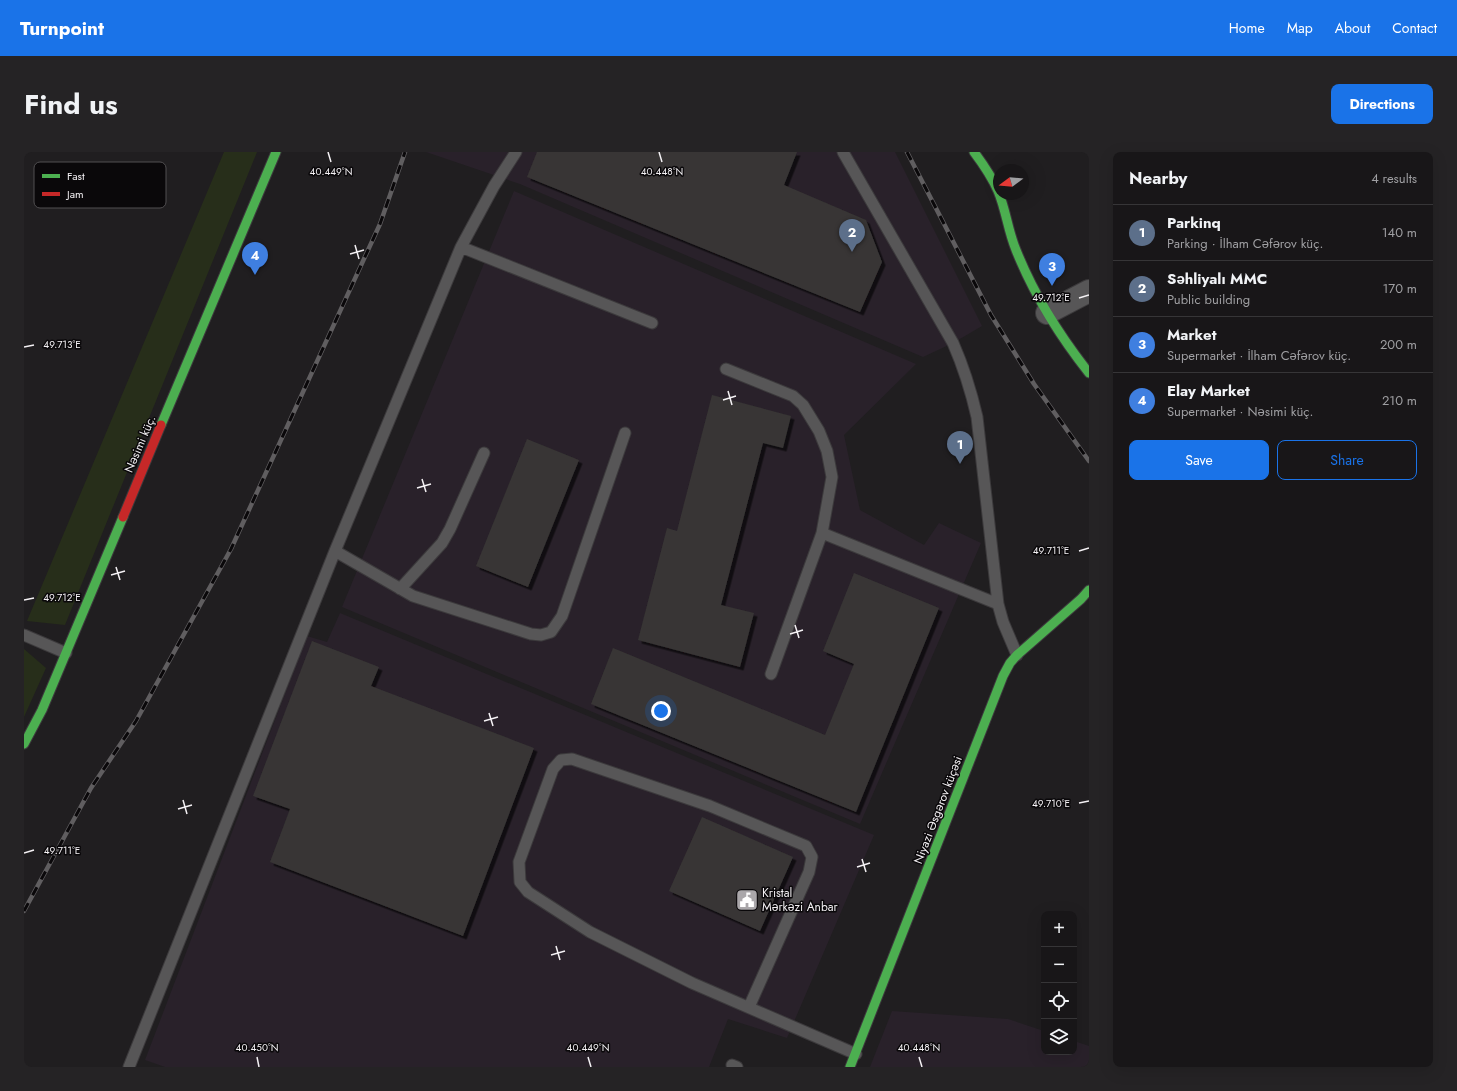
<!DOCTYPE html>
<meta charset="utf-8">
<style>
:root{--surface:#181618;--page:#252325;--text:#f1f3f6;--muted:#9f9fa2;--line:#363537;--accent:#1a73e8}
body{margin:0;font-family:Jost,sans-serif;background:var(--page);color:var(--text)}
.controls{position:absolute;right:12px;bottom:12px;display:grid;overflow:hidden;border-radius:8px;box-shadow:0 4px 16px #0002}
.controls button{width:36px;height:36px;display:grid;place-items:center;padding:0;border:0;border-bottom:1px solid var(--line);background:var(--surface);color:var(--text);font:20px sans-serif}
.compass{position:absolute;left:969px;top:12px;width:36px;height:36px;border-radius:50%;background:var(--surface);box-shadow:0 4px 16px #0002;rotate:254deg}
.you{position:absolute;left:637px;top:559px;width:14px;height:14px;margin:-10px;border:3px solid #fff;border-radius:50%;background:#1a73e8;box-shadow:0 0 0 6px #1a73e833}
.badge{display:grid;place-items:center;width:26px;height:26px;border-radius:50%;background:var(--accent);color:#fff;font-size:13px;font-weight:700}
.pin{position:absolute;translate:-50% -33px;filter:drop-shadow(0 1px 2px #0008)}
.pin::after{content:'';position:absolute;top:21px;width:14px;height:12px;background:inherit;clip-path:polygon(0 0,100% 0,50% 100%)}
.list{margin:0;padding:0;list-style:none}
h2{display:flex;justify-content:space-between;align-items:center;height:52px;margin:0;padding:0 16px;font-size:17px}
h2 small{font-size:13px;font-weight:400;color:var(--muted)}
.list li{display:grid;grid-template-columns:26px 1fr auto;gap:12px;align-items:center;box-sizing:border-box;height:56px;padding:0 16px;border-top:1px solid var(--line)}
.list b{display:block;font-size:15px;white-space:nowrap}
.list p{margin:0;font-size:13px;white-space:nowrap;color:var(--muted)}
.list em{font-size:13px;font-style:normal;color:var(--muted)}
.actions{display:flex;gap:8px;padding:12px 16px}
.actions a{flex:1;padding:9px 0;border:1px solid var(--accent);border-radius:8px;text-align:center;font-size:14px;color:var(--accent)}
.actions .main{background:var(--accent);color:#fff}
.icon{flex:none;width:22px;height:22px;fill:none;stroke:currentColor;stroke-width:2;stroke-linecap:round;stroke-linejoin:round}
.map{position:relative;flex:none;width:1065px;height:915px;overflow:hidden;border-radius:8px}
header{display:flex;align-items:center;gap:24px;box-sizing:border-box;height:56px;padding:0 20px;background:var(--accent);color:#fff}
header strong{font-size:19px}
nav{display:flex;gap:22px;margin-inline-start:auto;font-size:14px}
.intro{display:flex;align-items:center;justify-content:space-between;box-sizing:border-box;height:96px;padding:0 24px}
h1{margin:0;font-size:28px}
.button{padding:10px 18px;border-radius:8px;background:var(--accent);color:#fff;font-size:14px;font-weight:700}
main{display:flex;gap:24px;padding:0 24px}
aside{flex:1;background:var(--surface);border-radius:8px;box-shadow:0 4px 16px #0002}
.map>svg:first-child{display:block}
</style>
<header>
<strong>Turnpoint</strong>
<nav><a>Home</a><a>Map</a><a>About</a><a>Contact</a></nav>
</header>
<div class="intro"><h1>Find us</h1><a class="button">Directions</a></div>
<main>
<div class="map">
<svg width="1065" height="915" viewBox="0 0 1065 915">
<defs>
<filter id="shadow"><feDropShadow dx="3.5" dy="3.5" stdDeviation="0" flood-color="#0009"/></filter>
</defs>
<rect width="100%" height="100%" fill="#201e20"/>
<path fill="#29212a" d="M 402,0 L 871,0 L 958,174 L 929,191 L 899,205 L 496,32 Z
M 490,39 L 892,212 L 820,283 L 836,358 L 900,393 L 915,371 L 957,391 L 836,672 L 318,455 Z
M 316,461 L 850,683 L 763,886 L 704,867 L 685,915 L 141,915 L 121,908 L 283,484 L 303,490 Z
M 868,859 L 984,867 L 1020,879 L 1020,900 L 1050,900 L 1050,889 L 1065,894 L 1065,915 L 846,915 Z"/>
<path fill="#272e1a" d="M 200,0 L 233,0 L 41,473 L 3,469 Z
M 0,497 L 22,516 L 0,565 Z"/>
<path fill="#373534" filter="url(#shadow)" d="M 513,0 L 773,0 L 760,33 L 842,68 L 858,110 L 836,160 L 503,25 Z
M 688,243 L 767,264 L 759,296 L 739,291 L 697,453 L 730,461 L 716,515 L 614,488 L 643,376 L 653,379 Z
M 503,287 L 555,308 L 504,435 L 452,414 Z
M 830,421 L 915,456 L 832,660 L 567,552 L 589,496 L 801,583 L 830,512 L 799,499 Z
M 288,489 L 355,515 L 347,534 L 510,596 L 439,784 L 246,710 L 266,657 L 229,644 Z
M 678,665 L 769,705 L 736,779 L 645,739 Z"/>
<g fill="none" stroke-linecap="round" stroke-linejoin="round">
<g stroke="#3c3a3c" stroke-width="13">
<path id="lane" d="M 819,0 L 929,191 C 940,216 947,239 953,265 L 974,452 L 979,470 L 993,503
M 437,95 L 628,171
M 702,217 L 769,244 L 779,253 L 795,279 L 803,299 L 808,325 L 798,381 L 747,522
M 798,381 L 974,452
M 311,399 L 389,444 L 507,482 L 517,483 L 527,480 L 538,464 L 601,281
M 376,437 L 418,391 L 426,377 L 460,301
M 0,483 L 42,501
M 725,855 L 785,720 L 788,705 L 782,694 L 686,654 L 548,607 L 537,608 L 529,617 L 495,710 L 496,730 L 504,740 L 566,780 L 668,831 L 832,902
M 708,913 L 713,915
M 105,915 L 311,399 L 437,95 L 470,34 L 492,0"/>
</g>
<g stroke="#3c3a3c" stroke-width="24">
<path id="street" d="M 1023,161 L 1065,139"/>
</g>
<g stroke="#3c3a3c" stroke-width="11">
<path id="fast" d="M 950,0 C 959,12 968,25 974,39 C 982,58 984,79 992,98 C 1010,143 1035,183 1065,221
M 137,273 L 252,0
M 0,592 L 18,558 L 99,365
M 826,915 L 979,524 L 986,511 L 993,503 L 1057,447 L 1065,438"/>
</g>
<g stroke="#3c3a3c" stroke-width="11">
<path id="jam" d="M 99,365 L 137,273"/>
</g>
<use href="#lane" stroke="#575657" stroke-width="11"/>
<use href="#street" stroke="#575657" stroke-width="22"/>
<use href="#fast" stroke="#4caf50" stroke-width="9"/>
<use href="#jam" stroke="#c62828" stroke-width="9"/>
<g stroke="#605e60" stroke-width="4.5">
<path id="rail" d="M 883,0 L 967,163 L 1010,232 L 1065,309
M 0,759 L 67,636 L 112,569 L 207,397 L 356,72 L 381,0"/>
</g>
<use href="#rail" stroke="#0a080a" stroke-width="3" stroke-dasharray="9" stroke-linecap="butt"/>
</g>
<path fill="none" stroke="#f4f1f4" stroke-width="1.5" d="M 304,0 L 307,10M 635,0 L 638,10M 331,93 L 335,107M 326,102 L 340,98M 1055,146 L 1065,143M 0,195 L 10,193M 704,239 L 708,253M 699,248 L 712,244M 398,327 L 402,340M 393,336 L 407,332M 1055,399 L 1065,396M 92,415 L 96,428M 87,423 L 101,419M 0,448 L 10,446M 771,473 L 775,486M 766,482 L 779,478M 465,561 L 469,574M 460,569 L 474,565M 159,648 L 163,662M 1055,651 L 1065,649M 154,657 L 168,653M 0,701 L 10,698M 838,707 L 842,720M 833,715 L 846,711M 532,794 L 536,808M 527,803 L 541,799M 233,905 L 235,915M 564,905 L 567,915M 895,905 L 898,915"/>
<defs>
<g id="civic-square" transform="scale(1.15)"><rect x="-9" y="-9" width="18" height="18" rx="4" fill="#aaa7aa" stroke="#0a080a"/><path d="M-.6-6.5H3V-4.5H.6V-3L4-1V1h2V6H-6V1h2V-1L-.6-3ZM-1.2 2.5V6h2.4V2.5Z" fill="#fff"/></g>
</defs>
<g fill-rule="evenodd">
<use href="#civic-square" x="723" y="748"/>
</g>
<g text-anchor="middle" stroke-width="3" stroke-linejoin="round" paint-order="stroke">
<g font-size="12" fill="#f4f1f4" stroke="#0a080a">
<text transform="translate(116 292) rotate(-67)" y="4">Nəsimi küç.</text>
<text transform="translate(914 658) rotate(-69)" y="4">Niyazi Əsgərov küçəsi</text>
</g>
<g font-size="12" fill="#f4f1f4" stroke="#0a080a" text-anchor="start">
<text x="738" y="745">Kristal<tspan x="738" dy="14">Mərkəzi Anbar</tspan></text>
</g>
</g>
<rect x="10" y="10" width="132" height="46" rx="6" fill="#0a080a" stroke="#504e50" stroke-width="1"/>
<rect x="18" y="22" width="18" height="4" fill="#4caf50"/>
<rect x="18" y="40" width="18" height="4" fill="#c62828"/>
<g font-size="11" fill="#f4f1f4">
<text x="43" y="28">Fast</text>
<text x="43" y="46">Jam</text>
</g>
<g font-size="10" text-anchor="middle" fill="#f4f1f4" stroke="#0a080a" stroke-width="3" stroke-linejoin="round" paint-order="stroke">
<text x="307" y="23">40.449°N</text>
<text x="638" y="23">40.448°N</text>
<text x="1027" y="149">49.712°E</text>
<text x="38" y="196">49.713°E</text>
<text x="1027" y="402">49.711°E</text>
<text x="38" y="449">49.712°E</text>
<text x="1027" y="655">49.710°E</text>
<text x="38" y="702">49.711°E</text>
<text x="233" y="899">40.450°N</text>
<text x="564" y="899">40.449°N</text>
<text x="895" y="899">40.448°N</text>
</g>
</svg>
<div class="controls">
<button>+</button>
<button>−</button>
<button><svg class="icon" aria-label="locate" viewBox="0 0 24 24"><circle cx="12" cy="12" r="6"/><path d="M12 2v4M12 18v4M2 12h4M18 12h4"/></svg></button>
<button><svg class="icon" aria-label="layers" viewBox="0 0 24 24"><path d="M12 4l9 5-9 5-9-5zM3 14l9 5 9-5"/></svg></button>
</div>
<svg class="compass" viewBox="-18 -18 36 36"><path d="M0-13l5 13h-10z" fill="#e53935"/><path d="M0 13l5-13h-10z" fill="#9f9fa2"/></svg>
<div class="you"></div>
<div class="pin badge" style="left:936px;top:312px;background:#5c6f8a">1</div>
<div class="pin badge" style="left:828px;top:100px;background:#5c6f8a">2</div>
<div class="pin badge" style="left:1028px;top:134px;background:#3f7fe0">3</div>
<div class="pin badge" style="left:231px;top:123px;background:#3f7fe0">4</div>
</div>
<aside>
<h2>Nearby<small>4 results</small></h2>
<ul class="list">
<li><span class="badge" style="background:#5c6f8a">1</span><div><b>Parkinq</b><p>Parking · İlham Cəfərov küç.</p></div><em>140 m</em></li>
<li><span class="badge" style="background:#5c6f8a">2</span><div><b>Səhliyalı MMC</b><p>Public building</p></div><em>170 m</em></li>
<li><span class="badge" style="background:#3f7fe0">3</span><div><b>Market</b><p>Supermarket · İlham Cəfərov küç.</p></div><em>200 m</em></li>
<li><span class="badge" style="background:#3f7fe0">4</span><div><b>Elay Market</b><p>Supermarket · Nəsimi küç.</p></div><em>210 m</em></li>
</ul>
<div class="actions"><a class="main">Save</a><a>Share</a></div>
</aside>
</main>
